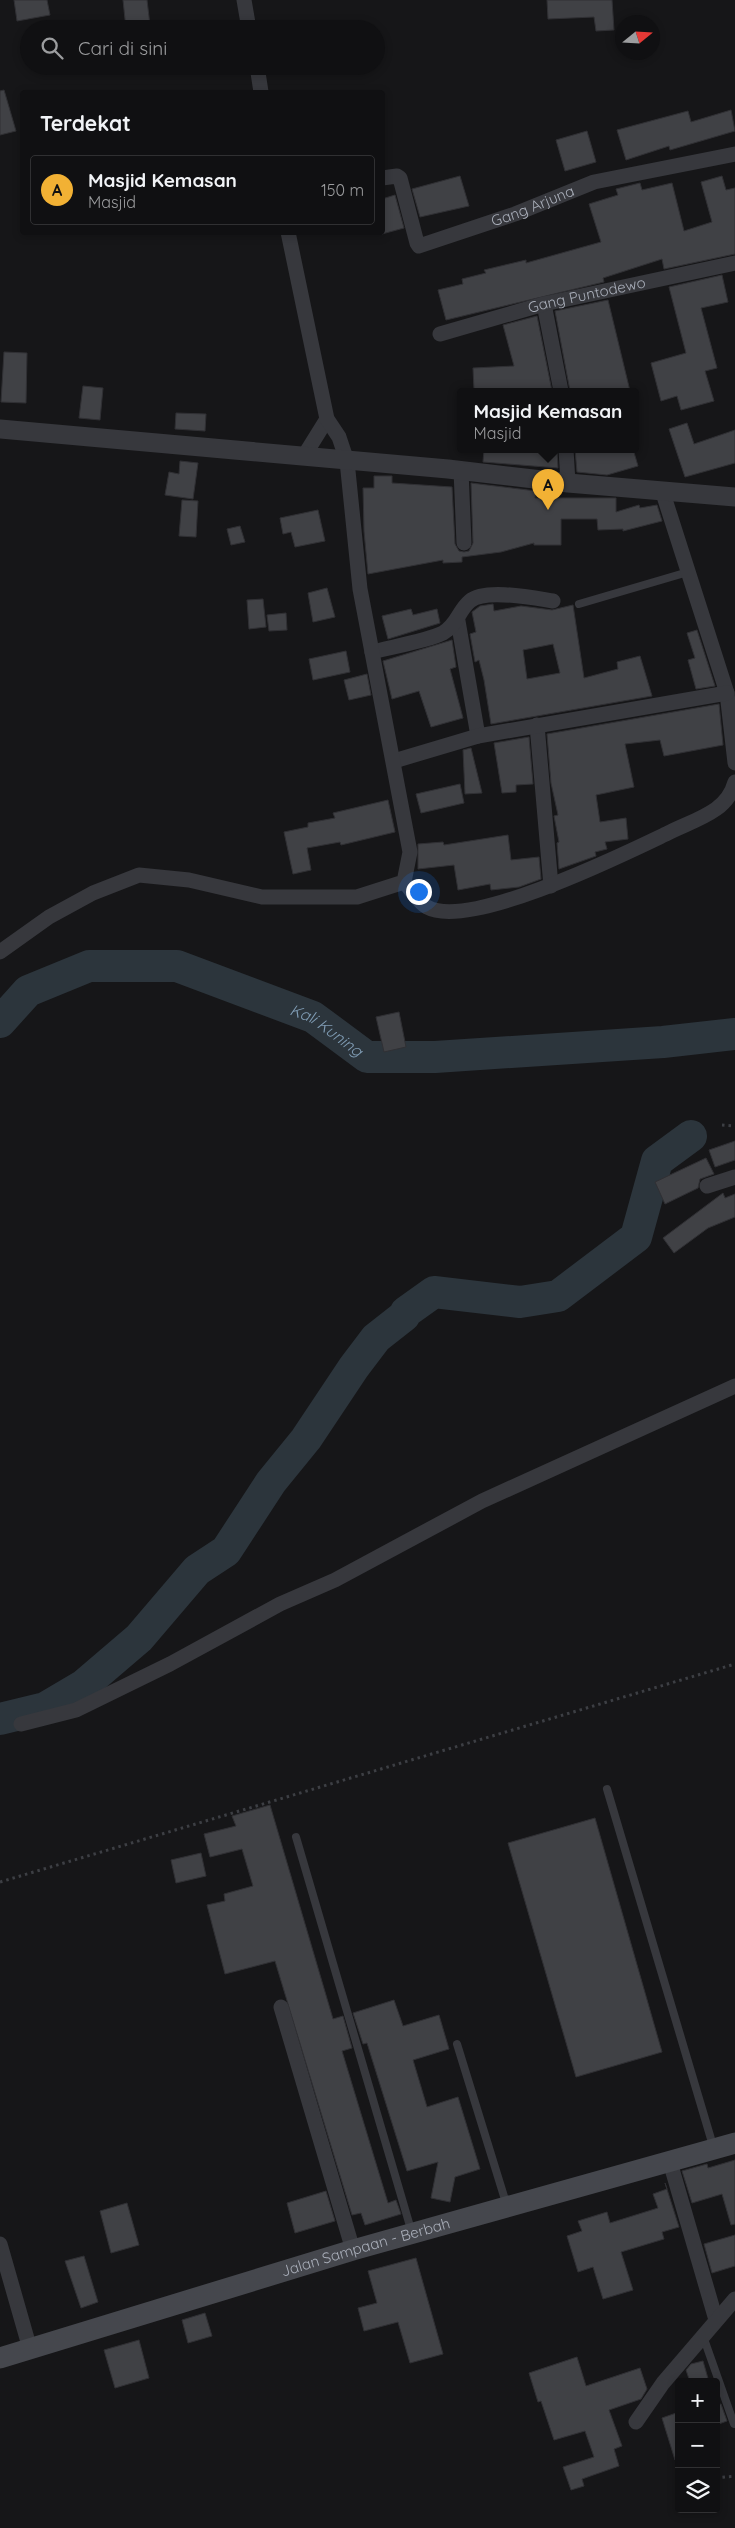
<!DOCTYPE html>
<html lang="id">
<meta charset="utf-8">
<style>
:root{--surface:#101012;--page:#1e1e20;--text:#f1f3f6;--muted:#9c9d9f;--line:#303032;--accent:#f2b134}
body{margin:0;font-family:Quicksand,sans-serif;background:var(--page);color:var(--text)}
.controls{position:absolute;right:15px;bottom:15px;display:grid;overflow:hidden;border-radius:5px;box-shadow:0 2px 8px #0003}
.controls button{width:45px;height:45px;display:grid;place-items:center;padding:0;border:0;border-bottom:1px solid var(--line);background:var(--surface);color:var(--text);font:25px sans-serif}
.compass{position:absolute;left:615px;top:15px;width:45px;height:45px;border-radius:50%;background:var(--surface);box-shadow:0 2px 8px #0003;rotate:72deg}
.you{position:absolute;left:418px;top:891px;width:18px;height:18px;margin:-12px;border:4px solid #fff;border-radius:50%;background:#1a73e8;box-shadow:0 0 0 8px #1a73e833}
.badge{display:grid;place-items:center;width:32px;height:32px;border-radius:50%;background:var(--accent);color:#111;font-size:16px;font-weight:700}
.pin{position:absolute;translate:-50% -41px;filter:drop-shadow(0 1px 2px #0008)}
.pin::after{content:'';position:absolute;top:26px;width:18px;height:15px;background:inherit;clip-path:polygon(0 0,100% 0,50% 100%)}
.popup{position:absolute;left:457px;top:388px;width:182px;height:65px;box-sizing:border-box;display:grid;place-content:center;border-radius:5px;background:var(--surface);filter:drop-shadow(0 1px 4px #0005);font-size:16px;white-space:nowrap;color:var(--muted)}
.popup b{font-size:19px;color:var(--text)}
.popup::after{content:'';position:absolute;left:50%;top:100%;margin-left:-10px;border:10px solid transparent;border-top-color:var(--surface)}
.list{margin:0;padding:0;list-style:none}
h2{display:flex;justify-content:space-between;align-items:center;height:65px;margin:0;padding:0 20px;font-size:21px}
h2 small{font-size:16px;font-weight:400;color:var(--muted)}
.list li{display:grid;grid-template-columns:32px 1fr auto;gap:15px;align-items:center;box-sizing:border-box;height:70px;margin:0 10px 10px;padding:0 10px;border:1px solid var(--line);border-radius:5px}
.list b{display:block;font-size:19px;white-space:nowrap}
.list p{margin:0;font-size:16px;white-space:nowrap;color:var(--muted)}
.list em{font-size:16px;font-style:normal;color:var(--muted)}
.icon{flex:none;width:28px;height:28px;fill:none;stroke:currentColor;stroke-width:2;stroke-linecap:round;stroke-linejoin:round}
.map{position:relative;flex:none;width:735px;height:2528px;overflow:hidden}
.search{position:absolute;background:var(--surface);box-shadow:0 2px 8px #0003;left:20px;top:20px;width:365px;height:55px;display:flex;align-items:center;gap:12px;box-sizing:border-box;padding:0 18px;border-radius:28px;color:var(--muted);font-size:19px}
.panel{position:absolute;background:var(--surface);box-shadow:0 2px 8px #0003;left:20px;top:90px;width:365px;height:145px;border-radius:5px}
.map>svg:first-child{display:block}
</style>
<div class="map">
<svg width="735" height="2528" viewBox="0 0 735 2528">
<rect width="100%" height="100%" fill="#161618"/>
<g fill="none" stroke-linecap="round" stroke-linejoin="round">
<g stroke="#2c353c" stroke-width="32">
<path id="s1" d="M 0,1022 L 28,991 L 89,966 L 177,966 L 313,1017 L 367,1057 L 435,1057 L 663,1042 L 735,1034"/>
<path d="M 0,1719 L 45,1708 L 84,1685 L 139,1638 L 197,1570 L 226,1551 L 271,1482 L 306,1439 L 354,1367 L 376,1338 L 404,1316 L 406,1312 L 434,1292 L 520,1302 L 558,1296 L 636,1237 L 657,1161 L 691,1136"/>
</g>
</g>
<path fill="#404145" stroke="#303034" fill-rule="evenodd" d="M 14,0 L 47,0 L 50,15 L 17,21 Z
M 123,0 L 147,0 L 150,25 L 146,25 L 146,29 L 126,29 Z
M 547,0 L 612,0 L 614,30 L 596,31 L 594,17 L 548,19 Z
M 4,90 L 16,131 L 0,135 L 0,91 Z
M 731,110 L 735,131 L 670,150 L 669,146 L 626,160 L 617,130 L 688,111 L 691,122 Z
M 587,131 L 596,162 L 565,171 L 556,140 Z
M 460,176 L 469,206 L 420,217 L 412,189 Z
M 722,176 L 726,190 L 735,188 L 735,254 L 664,269 L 662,259 L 603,278 L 604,282 L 446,320 L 438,290 L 463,284 L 462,279 L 486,273 L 484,270 L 526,260 L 526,263 L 601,242 L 589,204 L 618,195 L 616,189 L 640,183 L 642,190 L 672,183 L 684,231 L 712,222 L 701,182 Z
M 395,195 L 404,228 L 382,234 L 382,199 Z
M 722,275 L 728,302 L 701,308 L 717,368 L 705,371 L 714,401 L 681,410 L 677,396 L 661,401 L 651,363 L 686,353 L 669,287 Z
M 608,300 L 630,391 L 570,391 L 555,311 Z
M 537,316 L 552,391 L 474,390 L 473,368 L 514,366 L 503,325 Z
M 4,352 L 27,353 L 26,403 L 1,402 Z
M 83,386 L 103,388 L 100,420 L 79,418 Z
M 176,413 L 206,414 L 205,431 L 175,429 Z
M 687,423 L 694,444 L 735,430 L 735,463 L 685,477 L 669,429 Z
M 484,449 L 557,449 L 558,468 L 483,462 Z
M 575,449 L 633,449 L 638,466 L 607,475 L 577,472 Z
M 180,461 L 198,463 L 193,499 L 165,495 L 169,472 L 179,474 Z
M 374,476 L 392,476 L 392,483 L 452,487 L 455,544 L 459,551 L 464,552 L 469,551 L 473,543 L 471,483 L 536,491 L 535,498 L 616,498 L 616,512 L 639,505 L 640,508 L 657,505 L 662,521 L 623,531 L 623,529 L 598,530 L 597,519 L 561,519 L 561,545 L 534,545 L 534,543 L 501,552 L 462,557 L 462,562 L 443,563 L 443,560 L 368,574 L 364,531 L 363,488 L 374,488 Z
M 182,500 L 198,501 L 196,537 L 179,536 Z
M 318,510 L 325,541 L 295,547 L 291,532 L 283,534 L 280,518 Z
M 240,526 L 245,542 L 231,545 L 227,529 Z
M 327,588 L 335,617 L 313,622 L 308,593 Z
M 263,599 L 266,627 L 249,629 L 247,600 Z
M 493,604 L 494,611 L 521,606 L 552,610 L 573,605 L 584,678 L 618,669 L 617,662 L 640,656 L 652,696 L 491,724 L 484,680 L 479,660 L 475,662 L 470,634 L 476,632 L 472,612 L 480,606 ZM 553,644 L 560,673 L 527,679 L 523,650 Z
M 411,609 L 413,615 L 437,609 L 440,623 L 388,639 L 382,616 Z
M 286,613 L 287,630 L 269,631 L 267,615 Z
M 697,630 L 715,686 L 696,689 L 688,660 L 695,658 L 687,633 Z
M 452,640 L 456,667 L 450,669 L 463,718 L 431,727 L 419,691 L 392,699 L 383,661 Z
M 346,651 L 350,672 L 313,680 L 309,659 Z
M 367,674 L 371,695 L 349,700 L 344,680 Z
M 719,704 L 723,745 L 664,756 L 660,740 L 625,744 L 634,787 L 596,795 L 600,822 L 626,818 L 628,839 L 605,842 L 607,849 L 595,852 L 596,856 L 559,869 L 557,843 L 559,842 L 554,816 L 558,815 L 551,783 L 547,734 Z
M 529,737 L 533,784 L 516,785 L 516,792 L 502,793 L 494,743 Z
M 471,748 L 482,793 L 465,794 L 463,750 Z
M 460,784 L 464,803 L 421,813 L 416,794 Z
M 388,800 L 395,832 L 341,845 L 340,842 L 307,848 L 311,870 L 293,874 L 284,832 L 308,827 L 308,823 L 335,818 L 333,813 Z
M 508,835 L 511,860 L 539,857 L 541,879 L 519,887 L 491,890 L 490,884 L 458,890 L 454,865 L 418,869 L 418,844 L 443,842 L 444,845 Z
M 399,1012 L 406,1047 L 384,1052 L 376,1017 Z
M 735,1141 L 735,1160 L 715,1167 L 709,1150 Z
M 706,1158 L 714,1174 L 700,1179 L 698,1188 L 665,1204 L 655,1182 Z
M 723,1193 L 725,1198 L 735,1194 L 735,1217 L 708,1228 L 674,1253 L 663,1238 Z
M 270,1805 L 333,2019 L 343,2016 L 352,2048 L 342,2051 L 388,2203 L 396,2200 L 401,2214 L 365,2225 L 361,2213 L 352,2215 L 275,1961 L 225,1974 L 207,1905 L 225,1901 L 224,1894 L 253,1886 L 242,1849 L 210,1857 L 204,1834 L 236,1826 L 232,1816 Z
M 595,1818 L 662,2052 L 576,2077 L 508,1843 Z
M 201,1853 L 206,1876 L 176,1883 L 171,1860 Z
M 394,2000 L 403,2026 L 439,2015 L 449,2049 L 413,2060 L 427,2107 L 458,2097 L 480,2169 L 455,2177 L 450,2202 L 431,2198 L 438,2162 L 407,2171 L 367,2043 L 363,2044 L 353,2013 Z
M 735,2160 L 735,2224 L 731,2225 L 722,2194 L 692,2203 L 682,2171 L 707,2164 L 708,2168 Z
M 665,2183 L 679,2227 L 662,2232 L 664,2239 L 621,2252 L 633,2290 L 603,2299 L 593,2267 L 578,2272 L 567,2236 L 582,2231 L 578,2221 L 607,2212 L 610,2223 L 658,2208 L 653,2194 L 667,2189 Z
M 326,2191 L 335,2221 L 295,2233 L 287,2203 Z
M 127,2203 L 139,2245 L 111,2253 L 100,2211 Z
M 735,2235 L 735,2266 L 712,2273 L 704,2244 Z
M 84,2256 L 98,2302 L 81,2308 L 65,2261 Z
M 416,2258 L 443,2354 L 410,2363 L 398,2322 L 364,2331 L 358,2308 L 377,2303 L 368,2271 Z
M 205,2313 L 212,2336 L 188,2343 L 182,2320 Z
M 139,2340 L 149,2378 L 115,2388 L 104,2350 Z
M 577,2357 L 586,2386 L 640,2368 L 647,2389 L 641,2399 L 609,2410 L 622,2446 L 614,2449 L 619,2466 L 582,2479 L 584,2486 L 571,2490 L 563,2467 L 594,2457 L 585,2431 L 554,2440 L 541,2401 L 538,2402 L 529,2373 Z
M 703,2361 L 709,2382 L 690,2382 L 686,2370 L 691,2364 Z
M 721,2404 L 727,2421 L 716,2425 L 716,2405 Z
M 679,2412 L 679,2460 L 675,2460 L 662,2418 Z"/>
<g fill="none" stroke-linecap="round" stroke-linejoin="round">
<path stroke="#3d3f44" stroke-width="3" stroke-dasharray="2.5 4" stroke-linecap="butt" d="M 722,1125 L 735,1126
M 0,1882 L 735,1664
M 716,2478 L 735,2476"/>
<path stroke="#37383d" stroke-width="8" d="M 579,604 L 688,572
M 607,1789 L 714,2149
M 296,1837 L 412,2233
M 457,2044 L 507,2206
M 703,2336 L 734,2424"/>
<g stroke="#37383d" stroke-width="15">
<path d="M 244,0 L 249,29"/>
<path d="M 257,66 L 261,92"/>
<path id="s2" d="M 382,178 L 397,176 L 400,178 L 417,243 L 419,246 L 515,214 L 594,182 L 735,154"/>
<path d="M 544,304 L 561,391"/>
<path id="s3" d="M 440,334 L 544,304 L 735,263"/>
<path d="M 566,449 L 568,483"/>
<path d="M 304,456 L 327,419"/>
<path d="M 461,470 L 464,543"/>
<path d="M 662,490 L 727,693 L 735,763"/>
<path d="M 458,621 L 478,736"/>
<path d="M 372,652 C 391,647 427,641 443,633 C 458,624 458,611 470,601 C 485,588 534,598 553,601"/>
<path d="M 537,725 L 551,886"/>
<path d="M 394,761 L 478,736 L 727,693"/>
<path d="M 404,882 C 411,889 419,903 427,907 C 469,931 626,853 668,833 C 684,825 702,819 716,809 C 726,802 732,793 735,782"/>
<path d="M 0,952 L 49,917 L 93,893 L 139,875 L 189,880 L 262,897 L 357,897 L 404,882 L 410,852 L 360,589 L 347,461 L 339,437 L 327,419 L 288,232"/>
<path d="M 707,1186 L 735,1177"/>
<path d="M 21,1724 L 76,1710 L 170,1664 L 280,1604 L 335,1580 L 482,1501 L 735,1386"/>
<path d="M 281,2007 L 353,2250"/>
<path d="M 670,2162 L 716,2320"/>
<path d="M 0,2244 L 30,2349"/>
<path d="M 636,2422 L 663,2383 L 735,2299"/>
</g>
<path stroke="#37383d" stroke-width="19" d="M 0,429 L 448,469 L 568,483 L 735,497"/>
<path stroke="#45474d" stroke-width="21" id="s4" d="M 0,2358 L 353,2250 L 735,2143"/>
</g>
<g text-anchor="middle" stroke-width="4" stroke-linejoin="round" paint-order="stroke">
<g font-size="15" fill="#a8adb8" stroke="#111113">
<text dy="5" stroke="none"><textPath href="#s2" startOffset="210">Gang Arjuna</textPath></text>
<text dy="5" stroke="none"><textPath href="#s3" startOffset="152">Gang Puntodewo</textPath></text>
<text dy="5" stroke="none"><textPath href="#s4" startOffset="382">Jalan Sampaan - Berbah</textPath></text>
</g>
<g font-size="16" font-style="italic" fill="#7f9bb3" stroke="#111113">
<text dy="6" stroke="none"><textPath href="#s1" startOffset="359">Kali Kuning</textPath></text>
</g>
</g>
</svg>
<div class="controls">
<button>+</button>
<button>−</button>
<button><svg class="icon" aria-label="layers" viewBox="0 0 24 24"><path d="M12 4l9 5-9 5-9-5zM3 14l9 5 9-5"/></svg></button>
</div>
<svg class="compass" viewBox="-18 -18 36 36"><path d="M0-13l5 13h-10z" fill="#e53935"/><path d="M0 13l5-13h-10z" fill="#9c9d9f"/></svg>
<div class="you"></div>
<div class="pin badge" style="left:548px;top:510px">A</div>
<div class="popup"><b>Masjid Kemasan</b>Masjid</div>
<div class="search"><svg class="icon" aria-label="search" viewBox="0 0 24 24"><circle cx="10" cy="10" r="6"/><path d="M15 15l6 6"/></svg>Cari di sini</div>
<section class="panel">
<h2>Terdekat<small></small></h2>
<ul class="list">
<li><span class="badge">A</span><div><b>Masjid Kemasan</b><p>Masjid</p></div><em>150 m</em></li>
</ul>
</section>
</div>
